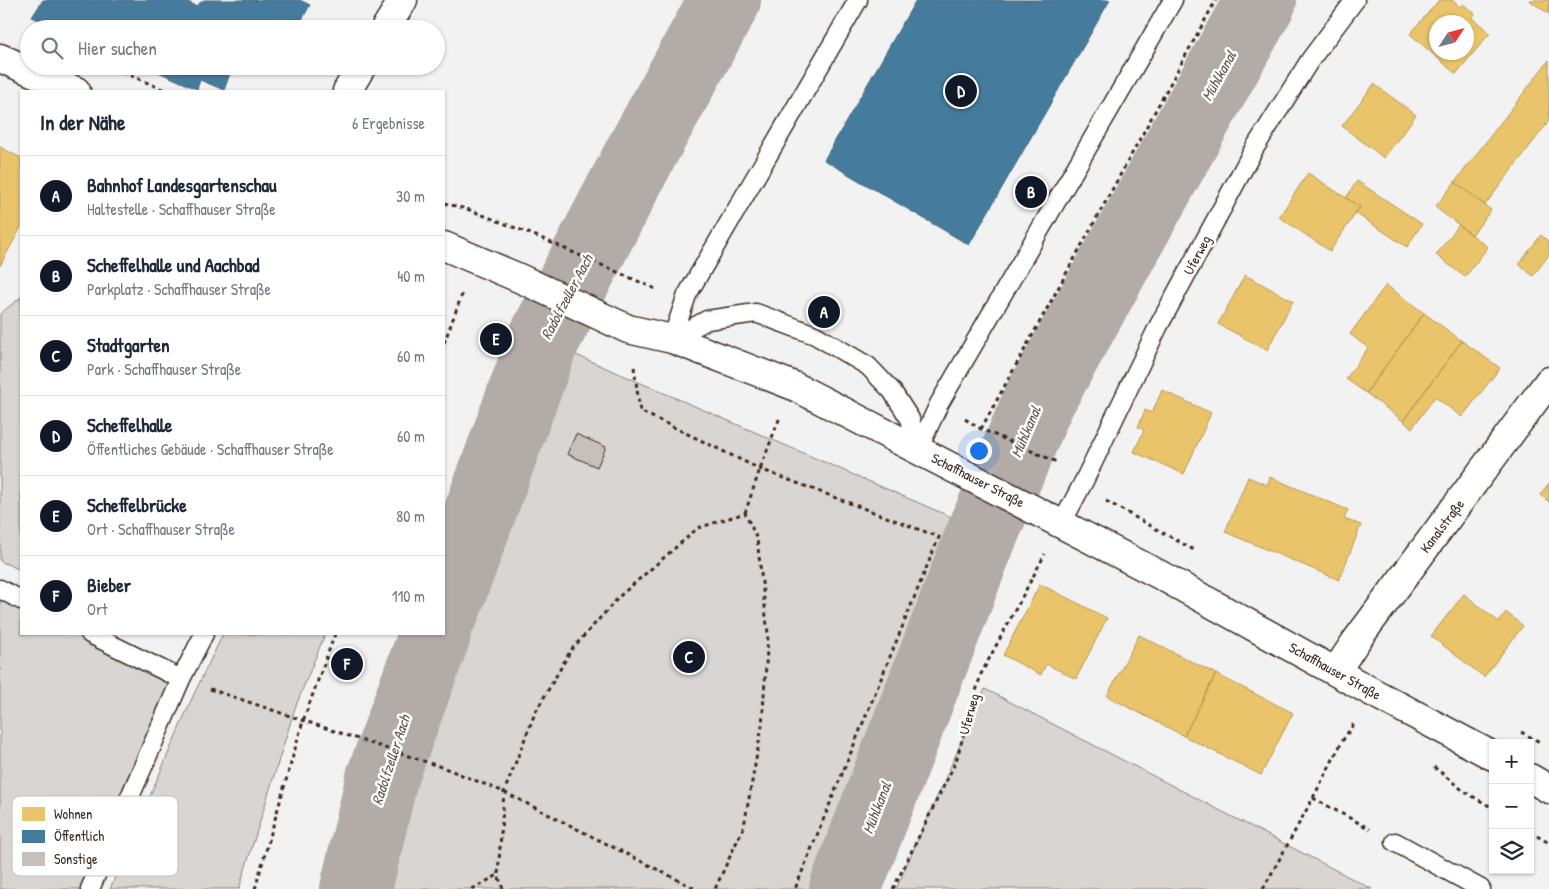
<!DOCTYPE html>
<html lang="de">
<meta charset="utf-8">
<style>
:root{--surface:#fff;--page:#f2f2f3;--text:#1f2937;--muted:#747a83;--line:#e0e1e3;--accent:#111827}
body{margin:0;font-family:"Patrick Hand",sans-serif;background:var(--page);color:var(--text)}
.controls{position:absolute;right:15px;bottom:15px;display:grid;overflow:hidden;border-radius:0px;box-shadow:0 1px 4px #0004}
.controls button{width:45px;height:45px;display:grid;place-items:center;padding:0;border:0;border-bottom:1px solid var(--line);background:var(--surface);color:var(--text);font:25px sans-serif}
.compass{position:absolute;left:1429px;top:15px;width:45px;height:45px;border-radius:50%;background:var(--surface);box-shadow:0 1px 4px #0004;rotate:54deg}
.you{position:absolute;left:978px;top:450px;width:18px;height:18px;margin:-12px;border:4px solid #fff;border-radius:50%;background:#1a73e8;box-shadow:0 0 0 8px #1a73e833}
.badge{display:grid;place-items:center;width:32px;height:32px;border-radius:50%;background:var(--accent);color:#fff;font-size:16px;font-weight:700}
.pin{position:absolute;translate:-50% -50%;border:2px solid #fff;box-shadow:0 1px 5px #0006}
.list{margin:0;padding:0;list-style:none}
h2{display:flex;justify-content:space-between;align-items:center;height:65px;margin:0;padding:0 20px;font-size:21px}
h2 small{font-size:16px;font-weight:400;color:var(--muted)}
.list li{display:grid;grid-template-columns:32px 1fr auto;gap:15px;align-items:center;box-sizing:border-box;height:80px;padding:0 20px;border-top:1px solid var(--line)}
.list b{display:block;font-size:19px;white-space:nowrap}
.list p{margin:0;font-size:16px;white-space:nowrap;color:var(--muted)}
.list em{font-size:16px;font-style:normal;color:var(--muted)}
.icon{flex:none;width:28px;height:28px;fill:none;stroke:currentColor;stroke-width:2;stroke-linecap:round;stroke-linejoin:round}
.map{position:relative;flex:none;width:1549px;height:889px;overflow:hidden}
.search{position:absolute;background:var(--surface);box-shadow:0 1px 4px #0004;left:20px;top:20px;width:425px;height:55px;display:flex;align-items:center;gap:12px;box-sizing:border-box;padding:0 18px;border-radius:28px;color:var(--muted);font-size:19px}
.panel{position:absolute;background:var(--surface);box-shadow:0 1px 4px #0004;left:20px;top:90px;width:425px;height:545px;border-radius:0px}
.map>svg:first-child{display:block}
</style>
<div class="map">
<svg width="1549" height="889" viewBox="0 0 1549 889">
<rect width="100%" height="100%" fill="#f3f2f2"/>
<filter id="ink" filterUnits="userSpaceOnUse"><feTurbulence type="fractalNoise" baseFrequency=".02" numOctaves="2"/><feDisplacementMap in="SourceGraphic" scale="10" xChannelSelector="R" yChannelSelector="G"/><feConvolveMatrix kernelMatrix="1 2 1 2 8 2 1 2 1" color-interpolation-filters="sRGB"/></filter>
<g filter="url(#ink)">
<path fill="#d8d5d2" stroke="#8a8078" d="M 21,297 L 21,570 L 0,561 L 0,314 Z
M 553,345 L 993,535 L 838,889 L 378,889 L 394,780 Z
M 0,589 L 21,600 L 21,634 L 90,634 L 181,679 L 90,889 L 0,889 Z
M 223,634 L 325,634 L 295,708 L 239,889 L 110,889 L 193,696 Z
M 985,689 L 1372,889 L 896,889 Z"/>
<path fill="#e9c46a" stroke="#b59653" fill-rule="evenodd" d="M 1439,0 L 1452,0 L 1460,7 L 1463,4 L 1475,14 L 1472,18 L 1490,33 L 1456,74 L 1410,34 ZM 1436,22 L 1466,22 L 1466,52 L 1436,52 Z
M 1529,0 L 1549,0 L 1549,14 Z
M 1549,60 L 1549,121 L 1485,205 L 1455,182 Z
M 1374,84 L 1416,115 L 1384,158 L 1342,126 Z
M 0,147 L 21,158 L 21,227 L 0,266 Z
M 1308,173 L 1360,207 L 1330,251 L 1279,217 Z
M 1357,181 L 1422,224 L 1407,247 L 1355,213 L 1360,207 L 1346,198 Z
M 1455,182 L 1491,210 L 1472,235 L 1435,207 Z
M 1459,225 L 1488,247 L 1465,277 L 1436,255 Z
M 1541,235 L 1549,242 L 1549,255 L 1533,276 L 1519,264 Z
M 1245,275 L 1293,301 L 1267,350 L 1218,324 Z
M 1386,285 L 1424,313 L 1366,393 L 1346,379 L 1368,348 L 1350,334 Z
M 1424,313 L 1462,341 L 1403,421 L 1366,393 Z
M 1462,341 L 1500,368 L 1462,417 L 1435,397 L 1412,428 L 1403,421 Z
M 1162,390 L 1211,413 L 1184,474 L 1134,452 L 1144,430 L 1138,427 L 1145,410 L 1152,413 Z
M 1248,477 L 1267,485 L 1270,477 L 1348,510 L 1344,519 L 1361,525 L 1339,580 L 1225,532 Z
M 1549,483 L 1549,502 L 1540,495 Z
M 1040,584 L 1107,618 L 1076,679 L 1046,664 L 1041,675 L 1003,655 Z
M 1464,594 L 1499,622 L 1506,612 L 1523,626 L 1484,677 L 1431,636 Z
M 1139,635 L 1216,674 L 1184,736 L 1107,696 Z
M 1216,674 L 1293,713 L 1261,775 L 1184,736 Z"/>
<path fill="#457b9d" stroke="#426377" d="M 43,0 L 184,0 L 196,6 L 204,0 L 300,0 L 310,5 L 297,29 L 60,29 L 32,17 Z
M 916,0 L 1110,0 L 969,245 L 824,160 Z
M 145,66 L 230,66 L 232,68 L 224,90 L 200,80 L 197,89 Z"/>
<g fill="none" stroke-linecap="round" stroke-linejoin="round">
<path stroke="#b2aba7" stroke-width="72" d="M 444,610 L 542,343 L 642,151 L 725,0
M 356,889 L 382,778 L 435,634
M 845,889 L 978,544 L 1038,402 L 1261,0"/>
</g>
<path fill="#c6c0bd" stroke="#3b2a1e" d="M 576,434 L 606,447 L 597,467 L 567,454 Z"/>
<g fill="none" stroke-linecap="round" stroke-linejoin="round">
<g stroke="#3b2a1e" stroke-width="21">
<path id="service" d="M 672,339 L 687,295 L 858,0
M 672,339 L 707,320 L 756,313 L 815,335 L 868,366 L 892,391 L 910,419 L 918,450
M 918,450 L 939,404 L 1173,0
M 1062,523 L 1085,479 L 1158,327 L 1254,149 L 1310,60 L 1355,0
M 0,589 L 21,600
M 90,634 L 181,679 L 204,634
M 1395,842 L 1481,889
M 90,889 L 181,679"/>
</g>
<g stroke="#3b2a1e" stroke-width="31">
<path id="minor" d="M 385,29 L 403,0
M 347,91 L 362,66
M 1336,671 L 1356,641 L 1549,381"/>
</g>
<g stroke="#3b2a1e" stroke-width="31">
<path id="primary" d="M 0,58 L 76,91
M 444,246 L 519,278 L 628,329 L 672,339 L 794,386 L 1162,576 L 1374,693 L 1493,756
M 1530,778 L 1549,789"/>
</g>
<path stroke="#3b2a1e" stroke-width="3" stroke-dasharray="4 4" stroke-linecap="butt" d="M 108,66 L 167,91
M 444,203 L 470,210 L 536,236 L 658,290
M 444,343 L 463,292
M 634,367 L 640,411 L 760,469 L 939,537 L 795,889
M 965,419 L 981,429 L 1059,463
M 981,429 L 1216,0
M 1106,501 L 1194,550
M 745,513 L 760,469 L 780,417
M 210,689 L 447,769 L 504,792 L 696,889
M 1521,732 L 1540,742
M 1434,767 L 1465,792 L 1493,808
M 1313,798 L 1370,829
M 1530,832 L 1549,843
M 255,889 L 303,721 L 335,634
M 472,889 L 498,875
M 503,889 L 498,875 L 504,792 L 535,713 L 571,650 L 621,595 L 698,528 L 745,513 L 757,539 L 768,634 L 762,726 L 744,826 L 715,889
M 893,889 L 956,761 L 981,674 L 1045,554
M 1263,889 L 1313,798 L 1343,740 L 1355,722"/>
<use href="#service" stroke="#fff" stroke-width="18"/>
<use href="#minor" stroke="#fff" stroke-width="28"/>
<use href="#primary" stroke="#fff" stroke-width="28"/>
</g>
</g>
<g text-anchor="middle" stroke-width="5" stroke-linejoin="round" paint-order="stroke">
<g font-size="14" fill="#3b2a1e" stroke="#fff">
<text transform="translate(1197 255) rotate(-62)" y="5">Uferweg</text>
<text transform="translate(978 480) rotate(27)" y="5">Schaffhauser Straße</text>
<text transform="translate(1442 526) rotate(-53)" y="5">Kanalstraße</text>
<text transform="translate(1335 671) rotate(29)" y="5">Schaffhauser Straße</text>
<text transform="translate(969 714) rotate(-74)" y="5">Uferweg</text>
</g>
<g font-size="15" font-style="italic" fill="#65574e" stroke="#fff">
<text transform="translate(1219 76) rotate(-61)" y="5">Mühlkanal</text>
<text transform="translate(567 297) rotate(-62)" y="5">Radolfzeller Aach</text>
<text transform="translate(1026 432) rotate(-67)" y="5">Mühlkanal</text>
<text transform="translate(391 760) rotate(-72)" y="5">Radolfzeller Aach</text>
<text transform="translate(877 808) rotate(-69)" y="5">Mühlkanal</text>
</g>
</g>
<rect x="12" y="796" width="166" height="80" rx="8" fill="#fff" stroke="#c4bfbc" stroke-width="1"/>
<rect x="22" y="807" width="23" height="14" fill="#e9c46a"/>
<rect x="22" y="830" width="23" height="13" fill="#457b9d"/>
<rect x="22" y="852" width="23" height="14" fill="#c6c0bd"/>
<g font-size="14" fill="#3b2a1e">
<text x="54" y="819">Wohnen</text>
<text x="54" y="841">Öffentlich</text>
<text x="54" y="864">Sonstige</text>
</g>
</svg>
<div class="controls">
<button>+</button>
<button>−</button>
<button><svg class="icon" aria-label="layers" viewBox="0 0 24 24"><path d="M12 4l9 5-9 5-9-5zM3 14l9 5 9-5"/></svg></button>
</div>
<svg class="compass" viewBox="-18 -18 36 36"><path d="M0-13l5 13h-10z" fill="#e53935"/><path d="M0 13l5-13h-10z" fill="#747a83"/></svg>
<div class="you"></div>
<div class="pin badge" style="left:824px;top:312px">A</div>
<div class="pin badge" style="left:1031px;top:192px">B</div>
<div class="pin badge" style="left:689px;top:657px">C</div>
<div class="pin badge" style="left:961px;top:91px">D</div>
<div class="pin badge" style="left:496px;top:339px">E</div>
<div class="pin badge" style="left:347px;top:664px">F</div>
<div class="search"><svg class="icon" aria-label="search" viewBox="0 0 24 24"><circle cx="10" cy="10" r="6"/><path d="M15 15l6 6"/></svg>Hier suchen</div>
<section class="panel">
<h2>In der Nähe<small>6 Ergebnisse</small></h2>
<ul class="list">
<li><span class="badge">A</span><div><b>Bahnhof Landesgartenschau</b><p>Haltestelle · Schaffhauser Straße</p></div><em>30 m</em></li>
<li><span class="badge">B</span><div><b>Scheffelhalle und Aachbad</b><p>Parkplatz · Schaffhauser Straße</p></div><em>40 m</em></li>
<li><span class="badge">C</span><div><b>Stadtgarten</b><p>Park · Schaffhauser Straße</p></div><em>60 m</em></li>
<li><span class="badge">D</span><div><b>Scheffelhalle</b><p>Öffentliches Gebäude · Schaffhauser Straße</p></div><em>60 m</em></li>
<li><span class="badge">E</span><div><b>Scheffelbrücke</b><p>Ort · Schaffhauser Straße</p></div><em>80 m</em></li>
<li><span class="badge">F</span><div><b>Bieber</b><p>Ort</p></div><em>110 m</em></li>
</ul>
</section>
</div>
